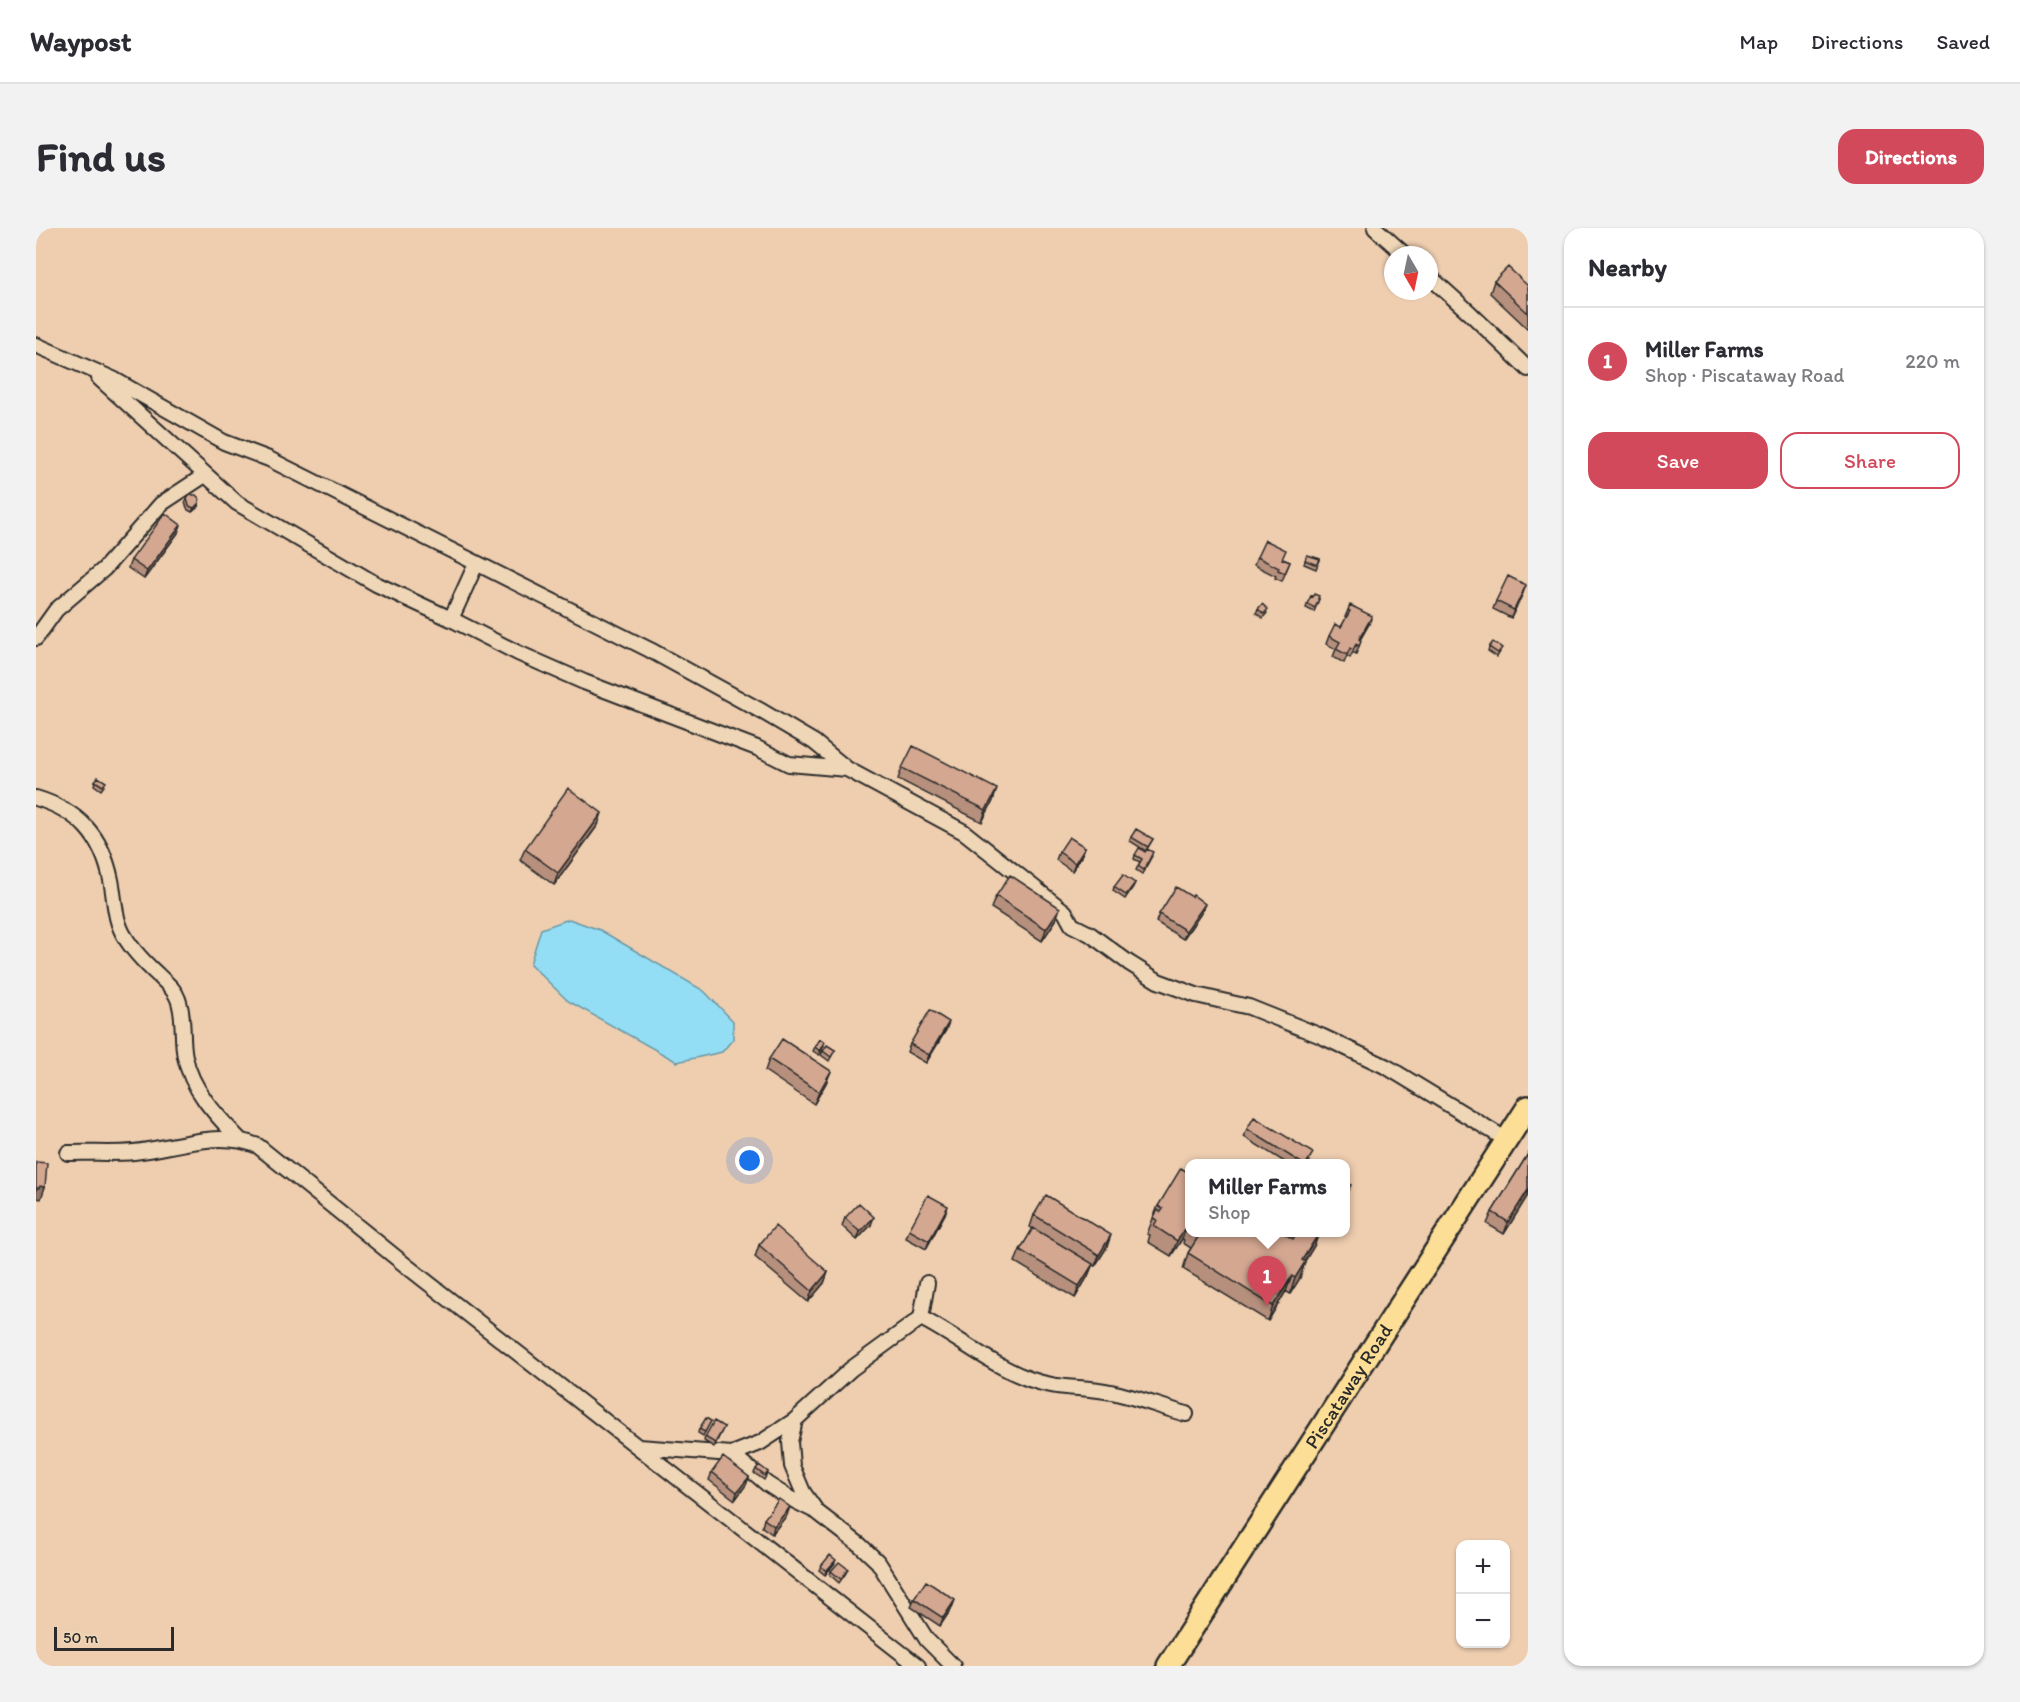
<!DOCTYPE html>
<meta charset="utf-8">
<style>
:root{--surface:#fff;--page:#f2f2f3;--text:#2b2b33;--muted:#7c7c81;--line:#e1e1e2;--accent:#d1495b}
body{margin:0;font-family:Itim,sans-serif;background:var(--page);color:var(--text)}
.controls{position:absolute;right:18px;bottom:18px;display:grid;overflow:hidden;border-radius:12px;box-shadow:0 2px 4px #0004}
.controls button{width:54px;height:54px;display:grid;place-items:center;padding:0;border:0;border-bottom:2px solid var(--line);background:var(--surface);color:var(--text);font:30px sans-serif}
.compass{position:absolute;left:1348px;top:18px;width:54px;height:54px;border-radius:50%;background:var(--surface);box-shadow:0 2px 4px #0004;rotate:171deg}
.scale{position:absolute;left:18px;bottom:15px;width:120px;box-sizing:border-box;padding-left:6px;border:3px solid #2b2b2b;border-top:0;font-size:16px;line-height:21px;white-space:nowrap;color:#2b2b2b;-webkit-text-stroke:4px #efd6b6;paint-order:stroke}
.you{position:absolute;left:714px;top:933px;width:21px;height:21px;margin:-15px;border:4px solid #fff;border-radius:50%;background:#1a73e8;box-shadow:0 0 0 9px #1a73e833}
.badge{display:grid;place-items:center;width:39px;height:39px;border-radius:50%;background:var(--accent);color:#fff;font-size:20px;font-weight:700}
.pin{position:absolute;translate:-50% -50px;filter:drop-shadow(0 2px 3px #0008)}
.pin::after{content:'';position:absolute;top:32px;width:21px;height:18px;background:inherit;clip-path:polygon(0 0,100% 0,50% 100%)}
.popup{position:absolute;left:1149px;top:931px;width:165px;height:78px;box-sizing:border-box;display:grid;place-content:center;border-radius:12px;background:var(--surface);filter:drop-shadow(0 2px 4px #0005);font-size:20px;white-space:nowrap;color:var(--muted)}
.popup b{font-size:22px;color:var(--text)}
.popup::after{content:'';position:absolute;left:50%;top:100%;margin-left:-12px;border:12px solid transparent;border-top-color:var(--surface)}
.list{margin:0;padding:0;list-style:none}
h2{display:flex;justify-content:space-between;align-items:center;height:78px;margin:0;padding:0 24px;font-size:26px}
h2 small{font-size:20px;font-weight:400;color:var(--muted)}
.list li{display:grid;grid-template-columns:39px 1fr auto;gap:18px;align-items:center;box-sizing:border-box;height:108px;padding:0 24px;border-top:2px solid var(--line)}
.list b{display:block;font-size:22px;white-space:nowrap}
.list p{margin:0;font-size:20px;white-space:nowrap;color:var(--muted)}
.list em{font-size:20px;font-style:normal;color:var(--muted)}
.actions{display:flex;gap:12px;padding:18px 24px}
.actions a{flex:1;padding:14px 0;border:2px solid var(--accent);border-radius:18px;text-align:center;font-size:21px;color:var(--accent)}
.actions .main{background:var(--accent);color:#fff}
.map{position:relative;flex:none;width:1492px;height:1438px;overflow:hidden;border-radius:18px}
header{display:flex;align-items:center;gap:36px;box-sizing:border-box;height:84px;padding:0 30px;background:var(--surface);border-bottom:2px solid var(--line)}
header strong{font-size:28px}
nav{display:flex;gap:33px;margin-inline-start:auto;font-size:21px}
.intro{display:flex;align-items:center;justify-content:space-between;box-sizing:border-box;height:144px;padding:0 36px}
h1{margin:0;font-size:42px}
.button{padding:15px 27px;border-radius:18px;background:var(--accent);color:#fff;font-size:21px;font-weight:700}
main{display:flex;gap:36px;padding:0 36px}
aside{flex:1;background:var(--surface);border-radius:18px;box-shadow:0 2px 4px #0004}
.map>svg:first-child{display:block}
</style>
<header>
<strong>Waypost</strong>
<nav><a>Map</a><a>Directions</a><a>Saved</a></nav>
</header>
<div class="intro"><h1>Find us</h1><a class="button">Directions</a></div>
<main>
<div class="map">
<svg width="1492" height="1438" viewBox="0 0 1492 1438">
<rect width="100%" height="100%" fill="#efceb0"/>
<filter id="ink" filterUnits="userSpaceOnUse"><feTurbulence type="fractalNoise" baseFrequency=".0167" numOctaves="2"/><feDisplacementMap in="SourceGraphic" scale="12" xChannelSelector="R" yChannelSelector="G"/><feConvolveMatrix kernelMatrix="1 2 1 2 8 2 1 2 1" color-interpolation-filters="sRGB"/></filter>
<g filter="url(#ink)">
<path fill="#93def4" stroke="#6996a4" stroke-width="1.5" d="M 533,691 L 564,702 L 668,763 L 697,793 L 697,811 L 686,824 L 641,834 L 532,773 L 494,736 L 505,701 Z"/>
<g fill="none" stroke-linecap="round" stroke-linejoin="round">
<g stroke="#2b2b2b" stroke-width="18">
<path id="minor" d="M 1339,0 L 1369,27
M 1393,48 L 1434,85 L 1492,141
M 0,117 L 79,152 L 188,214 L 233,231 L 614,422 L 727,484 L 778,514 L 811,541 L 928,604 L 1029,684 L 1036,697 L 1054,706 L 1093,735 L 1122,753 L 1160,767 L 1213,779 L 1285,808 L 1351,839 L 1471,912
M 63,150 L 201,275 L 340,356 L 415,391 L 482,425 L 548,454 L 721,520 L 753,536 L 811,541
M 415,391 L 440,336
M 0,410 L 20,382 L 68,341 L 125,276 L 169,247
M 0,570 C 43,583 66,608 75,652 C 79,671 78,692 89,709 C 97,723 110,736 122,747 C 130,755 138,760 142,771 C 149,789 145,810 149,829 C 156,863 181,888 204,912
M 32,925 C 54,924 76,926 98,924 C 141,920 180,901 222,918 L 368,1036 L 882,1438
M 885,1090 L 891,1055
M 603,1219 L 696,1226 L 731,1256 L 753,1270 L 781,1284 L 824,1317 L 842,1334 L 891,1412 L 917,1438
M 696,1226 L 724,1215 L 759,1192
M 781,1284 L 767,1264 L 756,1238 L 754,1214 L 759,1192 L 815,1141 L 885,1090 C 922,1109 953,1136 993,1151 C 1023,1162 1045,1158 1075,1164 C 1100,1169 1125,1179 1150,1186"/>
</g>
<g stroke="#2b2b2b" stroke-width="26">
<g id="primary">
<path id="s1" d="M 1132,1438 L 1492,879"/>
</g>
</g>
<use href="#minor" stroke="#efd6b6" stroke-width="14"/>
<use href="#primary" stroke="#fdde96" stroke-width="21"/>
</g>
<path fill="#b6907d" stroke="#2b2b2b" stroke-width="1.5" d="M 1458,53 L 1492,58 L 1492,101 L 1454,65 Z
M 151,271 L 162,279 L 156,284 L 152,282 L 149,275 Z
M 142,305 L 108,351 L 92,340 L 95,332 Z
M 1271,327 L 1284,331 L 1280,341 L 1268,336 Z
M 1221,329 L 1247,331 L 1254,334 L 1246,353 L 1239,350 L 1240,348 L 1218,337 Z
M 1487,365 L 1475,390 L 1457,381 L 1460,373 Z
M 1275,368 L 1283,371 L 1278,384 L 1270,380 Z
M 1222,381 L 1231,385 L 1227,390 L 1220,385 Z
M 1312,382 L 1333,396 L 1324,412 L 1325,413 L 1320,426 L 1317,424 L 1314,430 L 1311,428 L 1308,435 L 1297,429 L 1300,421 L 1290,416 L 1293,408 L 1305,399 L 1310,390 L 1309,389 Z
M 1453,419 L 1464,424 L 1461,429 L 1452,423 Z
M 866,540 L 957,573 L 946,594 L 862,551 Z
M 59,553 L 68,558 L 65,562 L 58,557 Z
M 562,597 L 518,657 L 484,632 L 489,621 Z
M 1095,609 L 1117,611 L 1111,621 L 1116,628 L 1106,646 L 1100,642 L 1104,634 L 1098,631 L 1099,627 L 1110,623 L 1094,613 Z
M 1049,619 L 1046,627 L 1036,643 L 1020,632 L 1023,624 Z
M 1099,655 L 1097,659 L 1089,671 L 1077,663 L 1078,659 Z
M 960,668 L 1020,692 L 1006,713 L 955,680 Z
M 1166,684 L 1147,711 L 1120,694 L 1123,686 Z
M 910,802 L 890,835 L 871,824 L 874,816 Z
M 788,818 L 783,827 L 777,823 L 779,819 Z
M 799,822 L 793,833 L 785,827 L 787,823 Z
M 733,831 L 795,843 L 790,855 L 778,876 L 729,843 Z
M 1211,901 L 1274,933 L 1272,936 L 1252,936 L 1208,909 Z
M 1492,926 L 1492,967 L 1468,1006 L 1451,996 L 1456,984 Z
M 1153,945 L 1153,1005 L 1283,1005 L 1278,1018 L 1269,1033 L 1264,1050 L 1254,1066 L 1250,1063 L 1232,1093 L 1147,1041 L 1152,1025 L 1155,1020 L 1147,1015 L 1148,1012 L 1146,1011 L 1135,1028 L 1112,1014 L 1114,1007 L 1111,1006 L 1122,978 Z
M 909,986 L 890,1021 L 870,1010 L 873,1002 Z
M 998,987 L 1071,1019 L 1059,1038 L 1056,1037 L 1052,1048 L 1039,1070 L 979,1034 L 984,1022 L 997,1001 L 994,999 Z
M 809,990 L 835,997 L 821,1012 L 806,998 Z
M 723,1017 L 792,1044 L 788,1055 L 772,1074 L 719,1029 Z
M 675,1193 L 667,1208 L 662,1205 L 663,1201 Z
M 688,1199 L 678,1219 L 668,1213 L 669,1209 Z
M 720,1241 L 732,1244 L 728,1252 L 718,1245 Z
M 676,1244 L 713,1249 L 710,1257 L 699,1272 L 673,1252 Z
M 751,1287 L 736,1306 L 726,1299 L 728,1291 Z
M 798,1336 L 789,1347 L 783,1342 L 785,1338 Z
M 795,1343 L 810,1345 L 803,1355 L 794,1347 Z
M 878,1371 L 916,1380 L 904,1398 L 875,1379 Z"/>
<path fill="#947566" stroke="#2b2b2b" stroke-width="1.5" d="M 163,275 L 162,279 L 156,284 L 158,280 Z
M 145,297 L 142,305 L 108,351 L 111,343 Z
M 1490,357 L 1487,365 L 1475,390 L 1478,382 Z
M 1336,388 L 1333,396 L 1320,419 L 1323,411 Z
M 961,561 L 957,573 L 946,594 L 950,582 Z
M 566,585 L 562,597 L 518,657 L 522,645 Z
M 1049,619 L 1046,627 L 1036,643 L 1039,635 Z
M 1169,676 L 1166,684 L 1147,711 L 1150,703 Z
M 1024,680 L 1020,692 L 1006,713 L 1010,701 Z
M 913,794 L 910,802 L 890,835 L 893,827 Z
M 795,843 L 790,855 L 778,876 L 783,864 Z
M 4,958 L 9,959 L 5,971 L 0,970 L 0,960 Z
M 1492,962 L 1492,967 L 1468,1006 L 1472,994 Z
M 912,978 L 909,986 L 890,1021 L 893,1013 Z
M 838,989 L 835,997 L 821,1012 L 824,1004 Z
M 1152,995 L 1146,1011 L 1135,1028 L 1141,1013 Z
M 1283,1005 L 1278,1018 L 1260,1047 L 1266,1032 Z
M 1075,1007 L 1071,1019 L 1059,1038 L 1063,1027 Z
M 1269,1034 L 1264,1050 L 1254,1066 L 1259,1050 Z
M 1057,1036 L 1052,1048 L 1039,1070 L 1043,1058 Z
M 792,1044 L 788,1055 L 772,1074 L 776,1063 Z
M 1256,1048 L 1250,1063 L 1232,1093 L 1237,1078 Z
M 713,1249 L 710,1257 L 699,1272 L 701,1264 Z
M 754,1279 L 751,1287 L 736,1306 L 738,1298 Z
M 800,1332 L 798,1336 L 789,1347 L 790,1343 Z
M 919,1372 L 916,1380 L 904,1398 L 907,1390 Z"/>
<path fill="#d4a791" stroke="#2b2b2b" stroke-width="1.5" d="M 1472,39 L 1492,58 L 1492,85 L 1458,53 Z
M 153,267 L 160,267 L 163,270 L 163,275 L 158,280 L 153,278 L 151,271 Z
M 129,285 L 145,297 L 111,343 L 95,332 Z
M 1229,312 L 1250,322 L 1246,331 L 1254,334 L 1249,345 L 1242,342 L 1243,340 L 1221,329 Z
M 1271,327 L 1284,331 L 1281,337 L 1269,332 Z
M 1472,348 L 1490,357 L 1478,382 L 1460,373 Z
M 1278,366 L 1283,368 L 1282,371 L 1283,371 L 1279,380 L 1271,376 L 1275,368 L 1277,369 Z
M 1226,376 L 1232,381 L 1228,386 L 1222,381 Z
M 1314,377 L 1336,388 L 1323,411 L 1325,413 L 1323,418 L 1320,416 L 1317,422 L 1314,420 L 1311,427 L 1300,421 L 1304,414 L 1293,408 L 1299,396 L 1305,399 L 1314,383 L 1312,382 Z
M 1457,414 L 1466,420 L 1462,425 L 1453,419 Z
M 877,518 L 961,561 L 950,582 L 866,540 Z
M 62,549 L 70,554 L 67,558 L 59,553 Z
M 532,560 L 566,585 L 522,645 L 489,621 Z
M 1100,601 L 1117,611 L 1112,619 L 1095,609 Z
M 1033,609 L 1049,619 L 1039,635 L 1023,624 Z
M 1103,620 L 1109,624 L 1111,621 L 1117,624 L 1108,642 L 1102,638 L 1106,631 L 1099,627 Z
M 974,647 L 1024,680 L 1010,701 L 960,668 Z
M 1087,647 L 1099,655 L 1090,667 L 1078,659 Z
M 1140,659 L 1156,669 L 1157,667 L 1169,676 L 1150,703 L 1123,686 Z
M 894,782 L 913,794 L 893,827 L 874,816 Z
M 746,811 L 795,843 L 783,864 L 733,831 Z
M 784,811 L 789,814 L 784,823 L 779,819 Z
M 791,817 L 799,822 L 795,829 L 787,823 Z
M 1218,889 L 1277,925 L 1270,936 L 1267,936 L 1211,901 Z
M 1492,926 L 1492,962 L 1472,994 L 1456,984 Z
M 0,934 L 11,935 L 9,959 L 4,958 L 3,960 L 0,960 Z
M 1145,940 L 1153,945 L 1153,996 L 1152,995 L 1141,1013 L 1118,998 L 1121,992 L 1117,990 L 1122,982 L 1125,984 L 1127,981 L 1122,978 Z
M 1309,954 L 1315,957 L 1310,966 L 1309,966 Z
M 892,967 L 912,978 L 893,1013 L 873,1002 Z
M 1010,967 L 1075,1007 L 1063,1027 L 998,987 Z
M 823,975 L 838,989 L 824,1004 L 809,990 Z
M 739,998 L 792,1044 L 776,1063 L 723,1017 Z
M 997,1000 L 1057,1036 L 1043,1058 L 984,1022 Z
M 1162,1005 L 1247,1005 L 1257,1011 L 1261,1005 L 1283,1005 L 1266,1032 L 1269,1034 L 1259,1050 L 1256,1048 L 1237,1078 L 1152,1025 L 1164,1006 Z
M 670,1190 L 675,1193 L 669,1204 L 663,1201 Z
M 678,1193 L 688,1199 L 679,1215 L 669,1209 Z
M 687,1229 L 713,1249 L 701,1264 L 676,1244 Z
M 723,1237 L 732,1244 L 729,1248 L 720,1241 Z
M 743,1271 L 754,1279 L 738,1298 L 728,1291 Z
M 794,1327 L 800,1332 L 790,1343 L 785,1338 Z
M 803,1334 L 812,1341 L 805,1351 L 795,1343 Z
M 890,1353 L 919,1372 L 907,1390 L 878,1371 Z"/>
</g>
<g text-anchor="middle" stroke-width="4.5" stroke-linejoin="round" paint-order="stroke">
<g font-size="20" fill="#2b2b2b" stroke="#efd6b6">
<text dy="7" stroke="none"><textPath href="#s1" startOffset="333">Piscataway Road</textPath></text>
</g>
</g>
</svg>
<div class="controls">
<button>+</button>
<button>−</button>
</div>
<svg class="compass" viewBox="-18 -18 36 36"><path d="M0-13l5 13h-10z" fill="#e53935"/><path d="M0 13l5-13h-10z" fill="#7c7c81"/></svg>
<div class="scale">50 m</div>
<div class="you"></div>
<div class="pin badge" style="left:1231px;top:1078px">1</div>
<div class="popup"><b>Miller Farms</b>Shop</div>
</div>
<aside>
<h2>Nearby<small></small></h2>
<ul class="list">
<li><span class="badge">1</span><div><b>Miller Farms</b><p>Shop · Piscataway Road</p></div><em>220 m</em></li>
</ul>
<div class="actions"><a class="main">Save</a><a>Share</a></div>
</aside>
</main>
